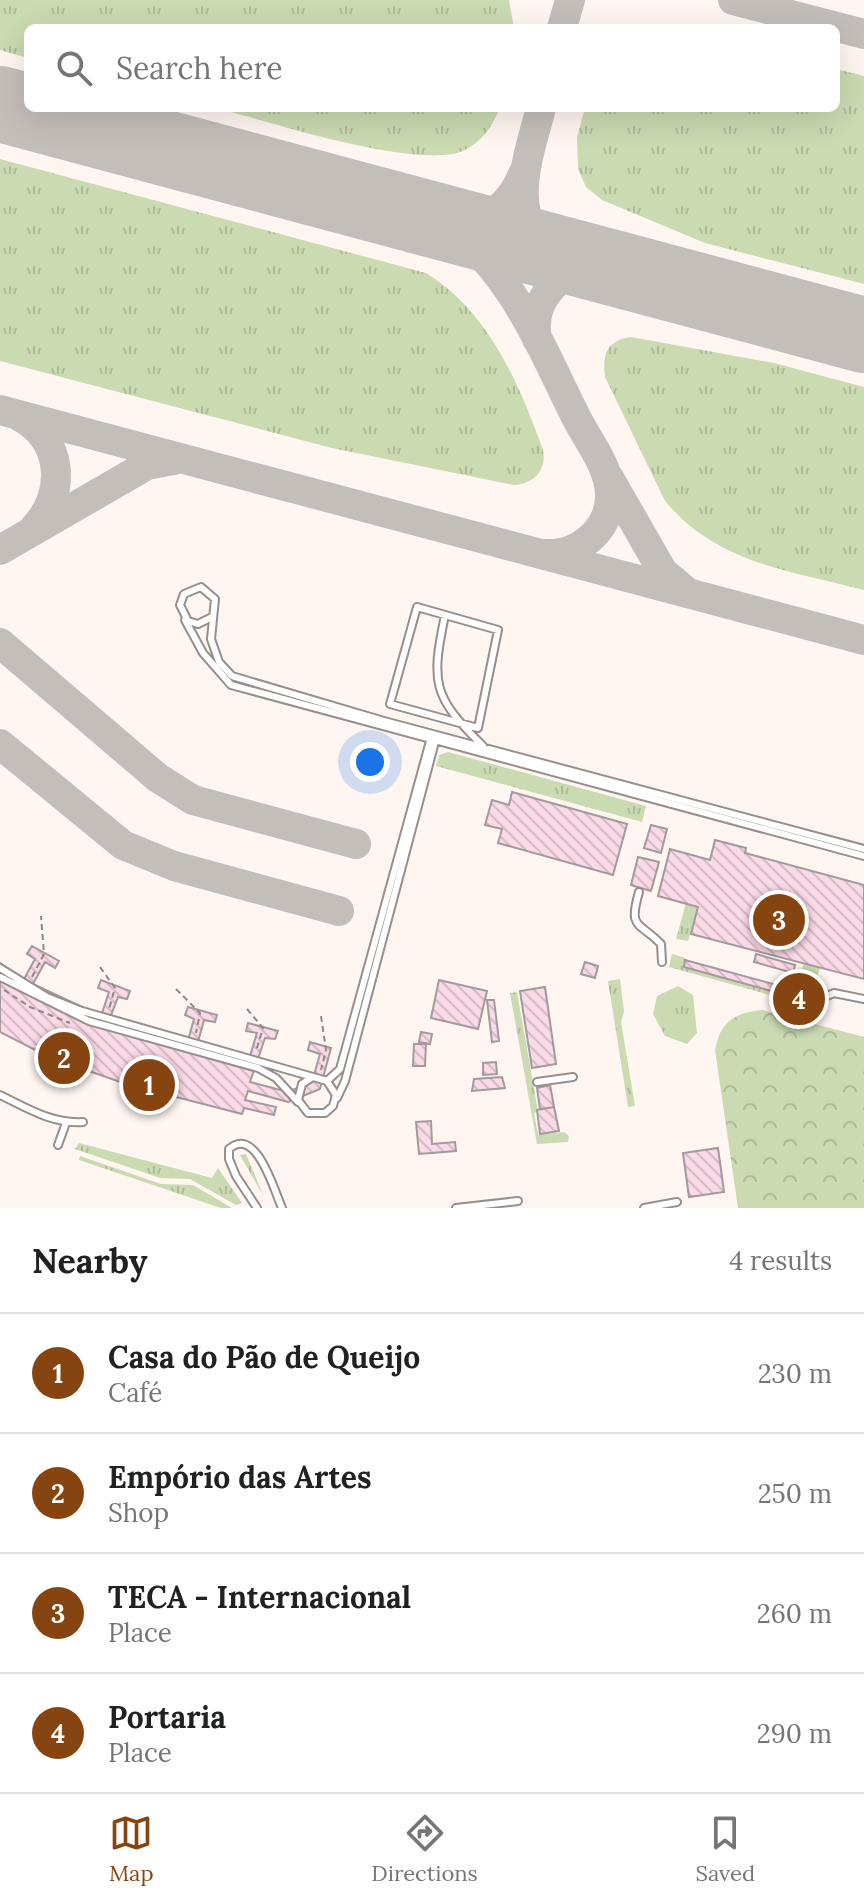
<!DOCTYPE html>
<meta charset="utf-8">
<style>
:root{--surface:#fff;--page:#f2f2f2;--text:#202124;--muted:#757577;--line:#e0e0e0;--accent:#864510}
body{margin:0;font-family:Lora,serif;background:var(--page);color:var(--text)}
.you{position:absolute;left:370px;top:762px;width:28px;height:28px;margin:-20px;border:6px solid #fff;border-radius:50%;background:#1a73e8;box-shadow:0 0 0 12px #1a73e833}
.badge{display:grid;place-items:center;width:52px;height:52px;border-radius:50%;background:var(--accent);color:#fff;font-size:26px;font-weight:700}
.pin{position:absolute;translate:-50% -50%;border:4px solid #fff;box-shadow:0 2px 8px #0006}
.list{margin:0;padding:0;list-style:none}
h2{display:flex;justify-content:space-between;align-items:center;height:104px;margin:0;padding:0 32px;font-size:34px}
h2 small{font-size:26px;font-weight:400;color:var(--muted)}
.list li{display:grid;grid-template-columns:52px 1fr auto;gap:24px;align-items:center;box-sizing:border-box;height:120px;padding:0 32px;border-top:2px solid var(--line)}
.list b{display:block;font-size:30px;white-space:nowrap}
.list p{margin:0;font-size:26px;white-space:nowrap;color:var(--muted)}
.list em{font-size:26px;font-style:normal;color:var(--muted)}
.icon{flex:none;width:44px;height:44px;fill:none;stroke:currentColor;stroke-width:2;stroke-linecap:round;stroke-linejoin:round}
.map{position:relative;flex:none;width:864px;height:1208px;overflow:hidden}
.search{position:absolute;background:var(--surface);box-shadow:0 8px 32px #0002;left:24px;right:24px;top:24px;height:88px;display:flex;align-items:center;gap:20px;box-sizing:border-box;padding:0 28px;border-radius:12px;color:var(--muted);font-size:30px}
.sheet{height:584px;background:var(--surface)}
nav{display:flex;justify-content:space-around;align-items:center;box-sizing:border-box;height:112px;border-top:2px solid var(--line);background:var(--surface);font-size:22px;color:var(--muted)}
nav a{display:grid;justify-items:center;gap:4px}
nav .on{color:var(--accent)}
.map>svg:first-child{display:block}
</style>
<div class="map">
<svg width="864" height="1208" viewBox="0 0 864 1208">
<defs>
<pattern id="grass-tufts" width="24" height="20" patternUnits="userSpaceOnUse" patternTransform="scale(2)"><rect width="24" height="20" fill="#cadab1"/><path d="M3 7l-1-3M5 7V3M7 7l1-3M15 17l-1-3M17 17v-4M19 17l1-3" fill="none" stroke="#adba98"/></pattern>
<pattern id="forest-crowns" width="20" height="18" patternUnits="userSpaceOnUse" patternTransform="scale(2)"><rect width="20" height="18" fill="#cadab1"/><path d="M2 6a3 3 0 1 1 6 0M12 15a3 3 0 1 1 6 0" fill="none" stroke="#adba98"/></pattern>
<pattern id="building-back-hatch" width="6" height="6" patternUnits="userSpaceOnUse" patternTransform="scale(2)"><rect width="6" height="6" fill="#fadae7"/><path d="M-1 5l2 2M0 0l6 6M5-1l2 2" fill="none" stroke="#d6bac6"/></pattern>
</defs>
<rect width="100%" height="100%" fill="#fff6f2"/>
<path fill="url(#grass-tufts)" d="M 0,0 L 509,0 L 514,28 L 28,28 L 28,58 L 0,50 Z
M 836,69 L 864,76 L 864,284 L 705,243 L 602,200 L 586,187 L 578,169 L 577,137 L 585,108 L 836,108 Z
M 217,108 L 500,108 C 492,126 484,140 465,150 C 423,172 266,121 217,108 Z
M 0,159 L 426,273 C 488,311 519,383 543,450 C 547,470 534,484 514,485 L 332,448 L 0,361 Z
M 631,337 L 774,363 L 864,387 L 864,590 C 788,570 718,564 665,501 L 605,377 C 602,355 607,340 631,337 Z
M 448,752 L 646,806 L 642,822 L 436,766 L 439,755 Z
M 686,903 L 698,907 L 688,941 L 676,939 Z
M 672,954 L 686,958 L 684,967 L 771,991 L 773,984 L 784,987 L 781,998 L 669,967 Z
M 804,963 L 820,967 L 810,1003 L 795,994 Z
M 620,979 L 624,1011 L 621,1022 L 635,1106 L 628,1107 L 608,981 Z
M 678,986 L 693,995 L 697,1033 L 687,1044 L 665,1036 L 653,1014 L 657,996 Z
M 517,992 L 538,1111 L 534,1113 L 538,1135 L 564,1132 L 569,1136 L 568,1142 L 537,1144 L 510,993 Z
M 79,1143 L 212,1178 L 218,1168 L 242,1203 L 236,1205 L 190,1179 L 160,1178 L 75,1149 Z
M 246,1154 L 264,1197 L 240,1155 Z
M 80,1156 L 161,1184 L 193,1185 L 232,1208 L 221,1208 L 79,1160 Z"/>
<path fill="url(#forest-crowns)" d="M 762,1010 L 864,1037 L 864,1208 L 738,1208 L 715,1050 C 720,1022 734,1013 762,1010 Z"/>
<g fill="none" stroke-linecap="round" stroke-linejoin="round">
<path stroke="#c4beba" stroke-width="30" d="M 733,0 L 864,34
M 562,28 L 570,0
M 541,108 C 529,155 500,228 562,253 C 579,260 599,264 617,269
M 441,222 C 510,264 542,350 577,419 C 588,440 605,462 609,485 C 616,525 582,556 544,554
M 441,222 C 481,227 508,211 523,174
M 537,339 C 529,298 563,265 603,267
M 0,410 L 864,640
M 19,416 C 63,439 67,493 35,527
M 609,478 L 663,572 L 687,592
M 0,550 L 147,465 L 178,459
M 0,643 L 158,778 L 193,800 L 356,844
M 0,744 L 123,845 L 174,866 L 339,911"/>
<path stroke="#c4beba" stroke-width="76" d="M 0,104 L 864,335"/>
</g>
<path fill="url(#building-back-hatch)" stroke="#a29a9d" stroke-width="2" d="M 512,792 L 627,824 L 613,875 L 498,843 L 502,829 L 485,825 L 492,800 L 509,805 Z
M 651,825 L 667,829 L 661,853 L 644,848 Z
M 715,840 L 746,848 L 745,853 L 864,885 L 864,979 L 691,934 L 698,907 L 658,896 L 670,849 L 710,860 Z
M 638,857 L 659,862 L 651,891 L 631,885 Z
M 32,946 L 59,961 L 55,968 L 45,962 L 33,984 L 101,1016 L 109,992 L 98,988 L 101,980 L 130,991 L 127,999 L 118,997 L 110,1018 L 188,1040 L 194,1019 L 185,1015 L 188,1007 L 217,1015 L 215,1022 L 204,1020 L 198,1042 L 250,1056 L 257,1033 L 246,1031 L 248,1023 L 278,1031 L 275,1039 L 265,1038 L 250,1082 L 288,1092 L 312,1082 L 320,1054 L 308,1050 L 310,1042 L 331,1048 L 320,1089 L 288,1102 L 248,1091 L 245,1100 L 276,1107 L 274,1115 L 244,1108 L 242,1114 L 126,1084 L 49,1057 L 0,1032 L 0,963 L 24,979 L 35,959 L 27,954 Z
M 756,954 L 795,965 L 793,973 L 754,962 Z
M 685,960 L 773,984 L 771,991 L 684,967 Z
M 585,962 L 598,966 L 595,978 L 581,974 Z
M 439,980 L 487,991 L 478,1029 L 431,1018 Z
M 545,987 L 556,1064 L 532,1068 L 520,991 Z
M793.5 999a5.5 5.5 0 1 1 11 0a5.5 5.5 0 1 1-11 0Z
M 487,1000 L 494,1000 L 499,1041 L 492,1042 Z
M 421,1032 L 432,1034 L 430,1044 L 419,1042 Z
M 414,1044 L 426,1044 L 425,1066 L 413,1066 Z
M 496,1062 L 497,1074 L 483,1075 L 483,1063 Z
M 502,1077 L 505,1088 L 472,1091 L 474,1079 Z
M 550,1085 L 554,1107 L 540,1109 L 537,1088 Z
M 554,1107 L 559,1131 L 540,1134 L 537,1110 Z
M 431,1121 L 432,1144 L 455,1142 L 456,1151 L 419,1154 L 416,1122 Z
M 718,1148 L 724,1192 L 689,1197 L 683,1153 Z"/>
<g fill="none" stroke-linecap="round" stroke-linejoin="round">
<g stroke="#968f8b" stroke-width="10">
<path id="service" d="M 417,607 L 498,630 L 478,728 L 390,704 Z
M 445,615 C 431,683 432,696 483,746
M 212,617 L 198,624 L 188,621 L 180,605 L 184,594 L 201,587 L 215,599 L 211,639 L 219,662 L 232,676 L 384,721 L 864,849
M 185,620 L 203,653 L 231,685 L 864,856
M 639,892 C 628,930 639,921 661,944 L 662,962
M 0,968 L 47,997 L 82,1011 L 327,1081 L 336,1095 L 333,1106 L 325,1113 L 308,1113 L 298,1100 L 302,1084 L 311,1078
M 0,977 L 89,1021 L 258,1068 L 276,1078 L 298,1102
M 821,1005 L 823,998 L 834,993 L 864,999
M 327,1081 L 340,1069 L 430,741
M 537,1082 L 573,1077
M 0,1095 C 27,1108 52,1124 83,1122
M 337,1098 L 345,1081 L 435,742
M 58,1145 L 66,1123
M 257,1208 L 236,1176 L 229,1159 L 229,1149 C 256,1125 274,1190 282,1208
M 456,1208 L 518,1201
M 644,1208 L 677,1202"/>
</g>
<path stroke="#8e8885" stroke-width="2" stroke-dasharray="6 4" stroke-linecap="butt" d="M 100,967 L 115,988 L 109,1009
M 32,977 L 44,954 L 41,916
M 176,989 L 200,1013 L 196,1033
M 4,990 L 30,1007 L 70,1023
M 247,1009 L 263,1028 L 256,1051
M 321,1016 L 326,1050 L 321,1070"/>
<use href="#service" stroke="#fff" stroke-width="6"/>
</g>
</svg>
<div class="you"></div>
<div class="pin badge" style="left:149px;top:1085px">1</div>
<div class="pin badge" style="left:64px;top:1058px">2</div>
<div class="pin badge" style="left:779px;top:920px">3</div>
<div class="pin badge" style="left:799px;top:999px">4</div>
<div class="search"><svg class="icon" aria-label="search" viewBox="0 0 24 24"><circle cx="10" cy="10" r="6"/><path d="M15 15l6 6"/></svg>Search here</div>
</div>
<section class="sheet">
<h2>Nearby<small>4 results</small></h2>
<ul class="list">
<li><span class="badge">1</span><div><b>Casa do Pão de Queijo</b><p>Café</p></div><em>230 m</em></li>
<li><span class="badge">2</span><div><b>Empório das Artes</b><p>Shop</p></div><em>250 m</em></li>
<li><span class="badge">3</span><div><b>TECA - Internacional</b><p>Place</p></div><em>260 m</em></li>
<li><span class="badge">4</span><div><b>Portaria</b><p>Place</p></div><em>290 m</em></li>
</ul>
</section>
<nav>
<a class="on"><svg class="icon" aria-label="map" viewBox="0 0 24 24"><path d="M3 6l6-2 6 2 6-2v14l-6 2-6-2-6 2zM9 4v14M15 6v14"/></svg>Map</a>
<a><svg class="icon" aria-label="directions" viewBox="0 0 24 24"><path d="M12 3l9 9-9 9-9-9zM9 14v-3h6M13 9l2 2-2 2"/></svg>Directions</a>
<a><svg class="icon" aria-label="saved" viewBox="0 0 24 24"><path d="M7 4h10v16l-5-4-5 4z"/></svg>Saved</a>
</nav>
